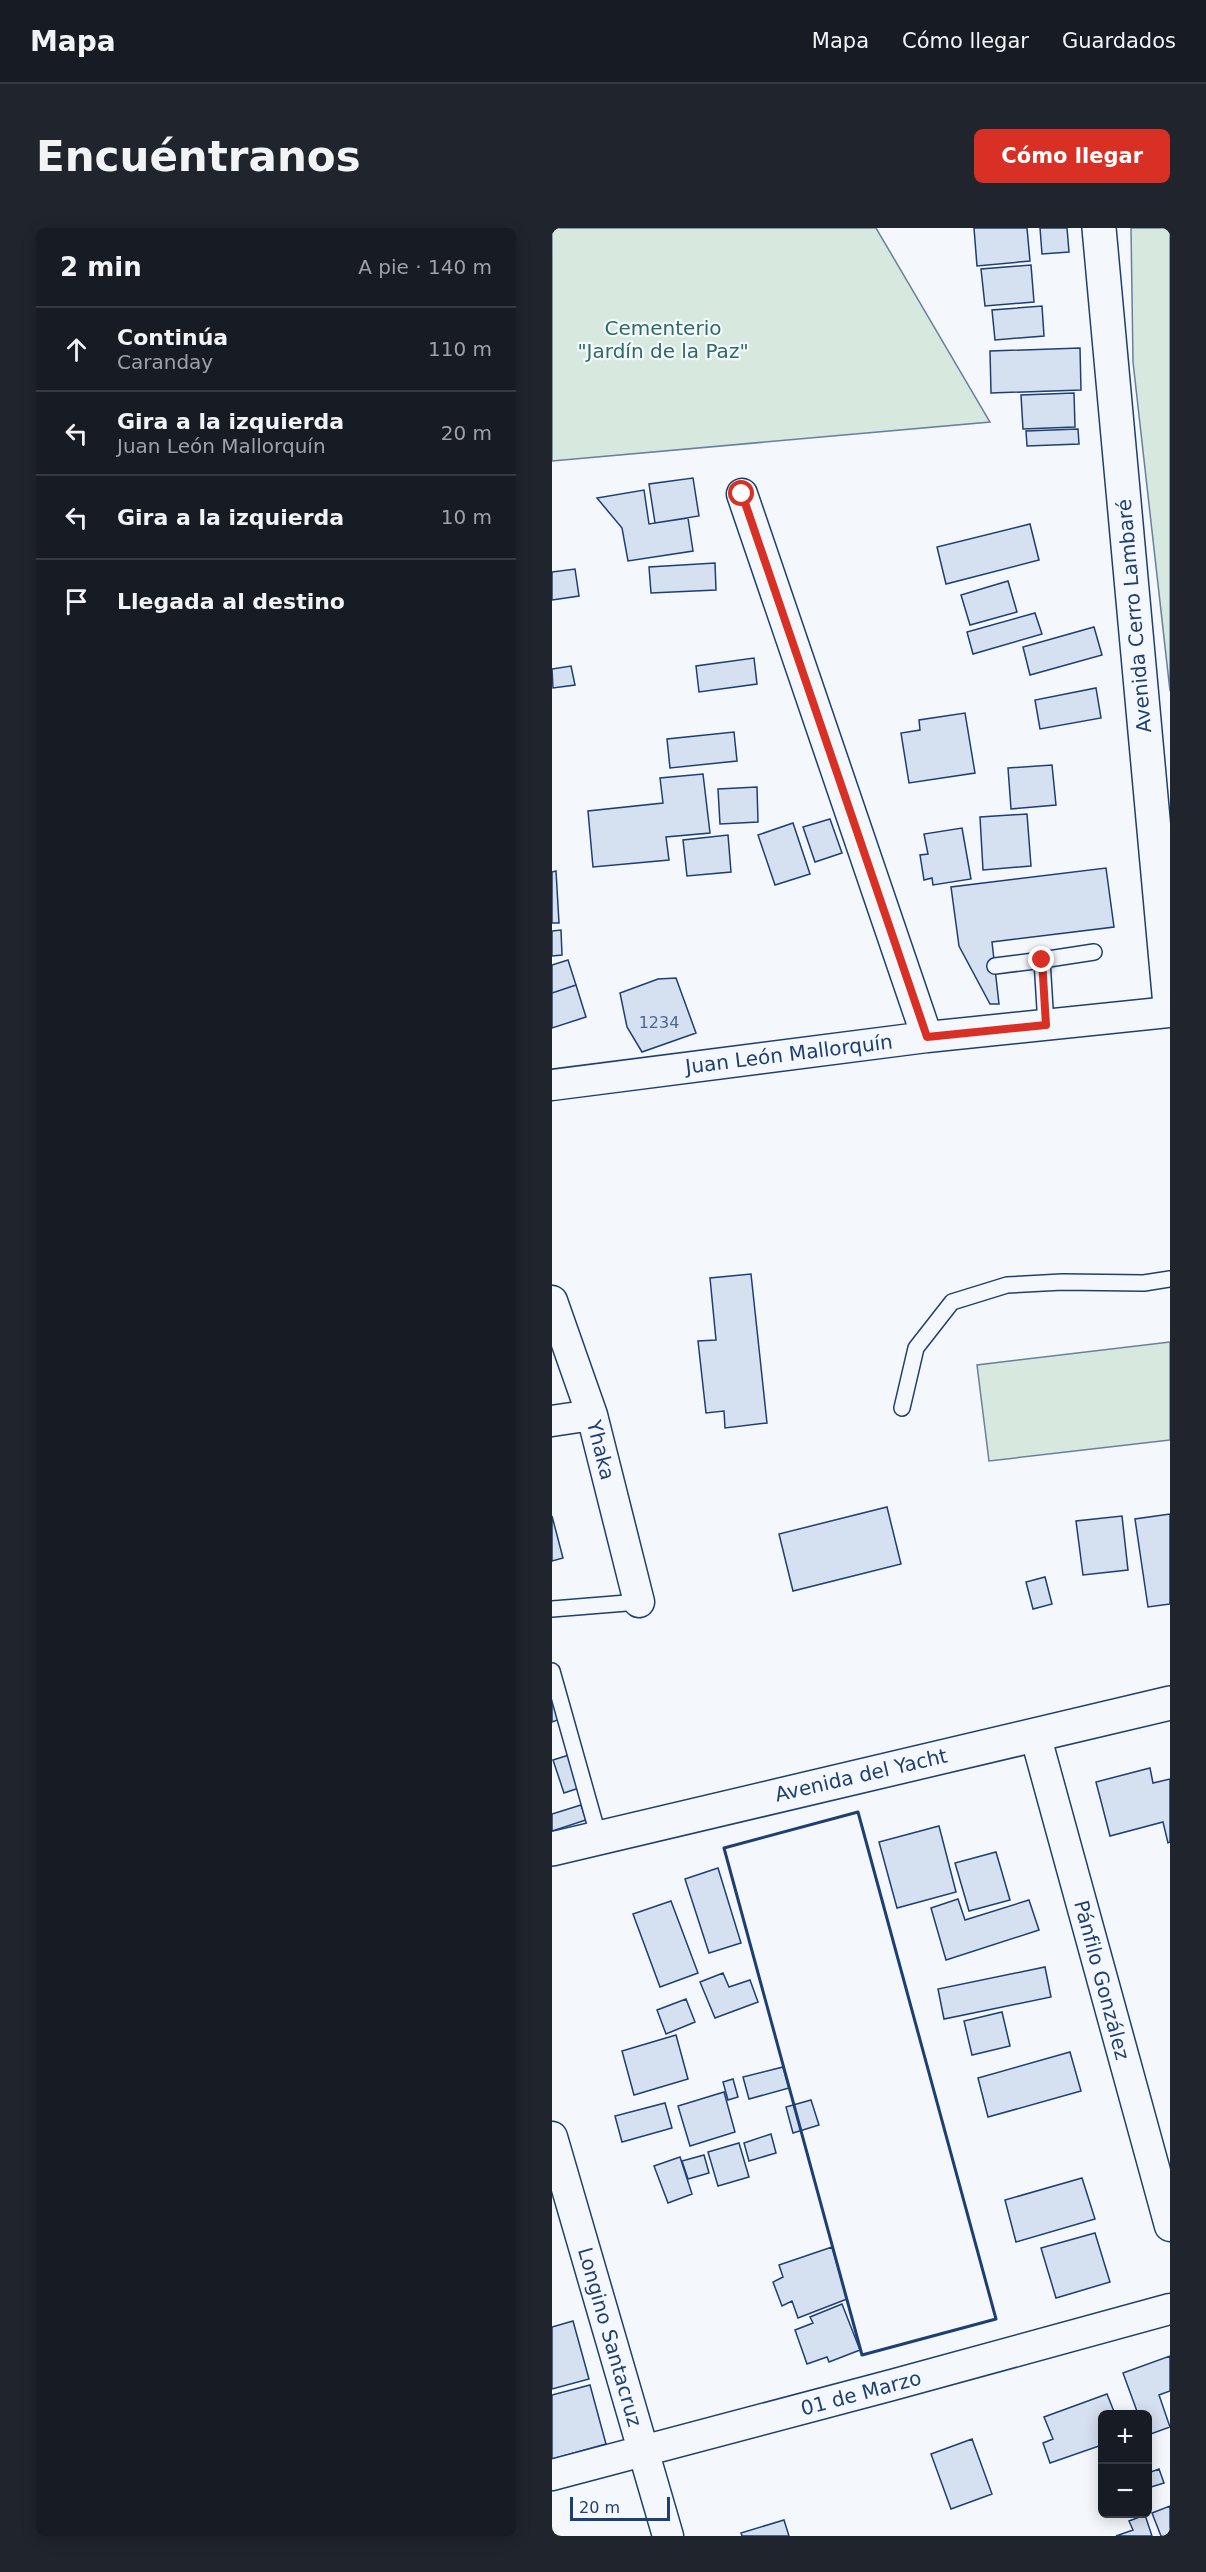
<!DOCTYPE html>
<html lang="es">
<meta charset="utf-8">
<style>
:root{--surface:#171b24;--page:#20242c;--text:#f1f3f6;--muted:#9ea1a6;--line:#363941;--accent:#d93025}
body{margin:0;font-family:"DejaVu Sans",sans-serif;background:var(--page);color:var(--text)}
.controls{position:absolute;right:18px;bottom:18px;display:grid;overflow:hidden;border-radius:9px;box-shadow:0 3px 15px #0003}
.controls button{width:54px;height:54px;display:grid;place-items:center;padding:0;border:0;border-bottom:2px solid var(--line);background:var(--surface);color:var(--text);font:30px sans-serif}
.scale{position:absolute;left:18px;bottom:15px;width:100px;box-sizing:border-box;padding-left:6px;border:3px solid #1d3f73;border-top:0;font-size:16px;line-height:21px;white-space:nowrap;color:#1d3f73;-webkit-text-stroke:4px #f4f7fb;paint-order:stroke}
.stop{position:absolute;width:18px;height:18px;margin:-14px;border:4px solid #d93025;border-radius:50%;background:#fff}
.stop.end{background:#d93025;border-color:#fff;box-shadow:0 2px 6px #0008}
.list{margin:0;padding:0;list-style:none}
h2{display:flex;justify-content:space-between;align-items:center;height:78px;margin:0;padding:0 24px;font-size:26px}
h2 small{font-size:20px;font-weight:400;color:var(--muted)}
.list li{display:grid;grid-template-columns:39px 1fr auto;gap:18px;align-items:center;box-sizing:border-box;height:84px;padding:0 24px;border-top:2px solid var(--line)}
.list b{display:block;font-size:22px;white-space:nowrap}
.list p{margin:0;font-size:20px;white-space:nowrap;color:var(--muted)}
.list em{font-size:20px;font-style:normal;color:var(--muted)}
.icon{flex:none;width:33px;height:33px;fill:none;stroke:currentColor;stroke-width:2;stroke-linecap:round;stroke-linejoin:round}
.map{position:relative;flex:none;width:618px;height:2308px;overflow:hidden;border-radius:9px}
header{display:flex;align-items:center;gap:36px;box-sizing:border-box;height:84px;padding:0 30px;background:var(--surface);border-bottom:2px solid var(--line)}
header strong{font-size:28px}
nav{display:flex;gap:33px;margin-inline-start:auto;font-size:21px}
.intro{display:flex;align-items:center;justify-content:space-between;box-sizing:border-box;height:144px;padding:0 36px}
h1{margin:0;font-size:42px}
.button{padding:15px 27px;border-radius:9px;background:var(--accent);color:#fff;font-size:21px;font-weight:700}
main{display:flex;gap:36px;padding:0 36px}
aside{flex:1;background:var(--surface);border-radius:9px;box-shadow:0 3px 15px #0003}
.map>svg:first-child{display:block}
</style>
<header>
<strong>Mapa</strong>
<nav><a>Mapa</a><a>Cómo llegar</a><a>Guardados</a></nav>
</header>
<div class="intro"><h1>Encuéntranos</h1><a class="button">Cómo llegar</a></div>
<main>
<aside>
<h2>2 min<small>A pie · 140 m</small></h2>
<ul class="list">
<li><svg class="icon" aria-label="ahead" viewBox="0 0 24 24"><path d="M12 20V5M6 11l6-6 6 6"/></svg><div><b>Continúa</b><p>Caranday</p></div><em>110 m</em></li>
<li><svg class="icon" aria-label="left" viewBox="0 0 24 24"><path d="M17 20v-9H6M10 6l-5 5 5 5"/></svg><div><b>Gira a la izquierda</b><p>Juan León Mallorquín</p></div><em>20 m</em></li>
<li><svg class="icon" aria-label="left" viewBox="0 0 24 24"><path d="M17 20v-9H6M10 6l-5 5 5 5"/></svg><div><b>Gira a la izquierda</b></div><em>10 m</em></li>
<li><svg class="icon" aria-label="arrive" viewBox="0 0 24 24"><path d="M6 21V4h12l-3 4 3 4H6"/></svg><div><b>Llegada al destino</b></div></li>
</ul>
</aside>
<div class="map">
<svg width="618" height="2308" viewBox="0 0 618 2308">
<rect width="100%" height="100%" fill="#f4f7fb"/>
<path fill="#d7e8df" stroke="#687fa3" stroke-width="1.5" d="M 0,0 L 324,0 L 438,194 L 0,233 Z
M 579,0 L 618,0 L 618,463 L 581,134 Z
M 618,1114 L 618,1212 L 437,1233 L 425,1137 Z"/>
<path fill="#d5e0f0" stroke="#1d3f73" stroke-width="1.5" d="M 422,0 L 475,0 L 478,33 L 425,38 Z
M 488,0 L 515,0 L 517,24 L 490,26 Z
M 479,37 L 482,74 L 433,78 L 429,41 Z
M 490,78 L 492,108 L 443,112 L 440,82 Z
M 528,120 L 529,162 L 439,165 L 438,123 Z
M 522,165 L 523,199 L 471,201 L 469,167 Z
M 526,201 L 527,216 L 475,218 L 474,203 Z
M 141,250 L 147,288 L 103,295 L 97,256 Z
M 92,262 L 97,296 L 136,290 L 141,323 L 76,333 L 70,300 L 45,270 Z
M 478,296 L 487,332 L 394,356 L 385,319 Z
M 163,335 L 164,362 L 99,365 L 97,339 Z
M 23,341 L 27,368 L 0,372 L 0,344 Z
M 456,353 L 465,384 L 418,397 L 409,367 Z
M 483,385 L 490,406 L 421,426 L 415,404 Z
M 542,399 L 550,427 L 478,447 L 471,419 Z
M 202,430 L 205,456 L 147,464 L 144,438 Z
M 19,438 L 23,457 L 1,460 L 0,441 Z
M 544,460 L 549,490 L 488,501 L 483,472 Z
M 413,485 L 423,545 L 357,555 L 349,505 L 368,502 L 367,492 Z
M 182,504 L 185,533 L 118,540 L 115,511 Z
M 500,537 L 504,577 L 459,581 L 456,540 Z
M 151,546 L 158,605 L 114,609 L 117,632 L 41,639 L 36,583 L 111,575 L 108,550 Z
M 205,559 L 206,594 L 168,596 L 166,561 Z
M 475,586 L 479,638 L 431,642 L 428,589 Z
M 278,591 L 290,625 L 263,634 L 251,599 Z
M 241,595 L 258,646 L 223,657 L 206,607 Z
M 410,600 L 419,651 L 381,657 L 380,650 L 372,652 L 368,627 L 376,626 L 372,606 Z
M 176,607 L 179,644 L 135,648 L 131,612 Z
M 554,640 L 562,699 L 440,714 L 447,776 L 438,776 L 407,718 L 399,659 Z
M 4,643 L 7,695 L 0,695 L 0,644 Z
M 9,702 L 10,727 L 0,728 L 0,703 Z
M 16,732 L 24,757 L 0,765 L 0,737 Z
M 124,750 L 144,805 L 90,824 L 75,799 L 68,765 L 106,751 Z
M 24,757 L 34,789 L 0,800 L 0,765 Z
M 199,1046 L 215,1195 L 173,1200 L 172,1183 L 154,1185 L 146,1113 L 164,1112 L 158,1050 Z
M 335,1279 L 349,1336 L 241,1363 L 227,1306 Z
M 618,1286 L 618,1376 L 596,1379 L 583,1291 Z
M 0,1288 L 11,1330 L 0,1333 Z
M 570,1288 L 576,1342 L 531,1347 L 524,1293 Z
M 493,1349 L 500,1376 L 481,1381 L 474,1354 Z
M 1,1471 L 8,1491 L 0,1494 L 0,1472 Z
M 20,1526 L 30,1559 L 12,1565 L 1,1532 Z
M 598,1540 L 601,1555 L 618,1551 L 618,1614 L 616,1615 L 611,1594 L 558,1608 L 544,1554 Z
M 29,1577 L 34,1592 L 0,1603 L 0,1586 Z
M 387,1598 L 404,1664 L 345,1680 L 327,1614 Z
M 444,1624 L 458,1672 L 417,1683 L 403,1635 Z
M 166,1640 L 189,1715 L 157,1725 L 133,1651 Z
M 406,1671 L 413,1692 L 477,1672 L 487,1702 L 394,1732 L 379,1680 Z
M 119,1673 L 146,1745 L 108,1759 L 81,1686 Z
M 493,1739 L 499,1769 L 392,1791 L 386,1761 Z
M 171,1745 L 177,1759 L 198,1752 L 206,1774 L 163,1790 L 148,1754 Z
M 134,1771 L 143,1794 L 114,1806 L 105,1782 Z
M 450,1784 L 458,1818 L 420,1827 L 412,1793 Z
M 124,1807 L 136,1851 L 82,1867 L 70,1823 Z
M 518,1824 L 529,1863 L 436,1889 L 426,1850 Z
M 231,1839 L 237,1860 L 197,1871 L 191,1849 Z
M 181,1851 L 186,1869 L 176,1872 L 171,1854 Z
M 172,1864 L 183,1904 L 138,1918 L 126,1878 Z
M 259,1872 L 267,1897 L 241,1905 L 234,1879 Z
M 113,1875 L 120,1900 L 70,1914 L 63,1888 Z
M 219,1906 L 224,1925 L 197,1933 L 192,1915 Z
M 187,1915 L 197,1949 L 166,1958 L 156,1924 Z
M 152,1927 L 157,1945 L 136,1951 L 130,1933 Z
M 128,1929 L 140,1966 L 116,1975 L 102,1938 Z
M 530,1950 L 543,1991 L 464,2014 L 453,1972 Z
M 543,2005 L 558,2054 L 504,2070 L 489,2020 Z
M 280,2019 L 295,2071 L 246,2090 L 240,2073 L 230,2078 L 221,2054 L 231,2049 L 227,2037 Z
M 290,2076 L 308,2122 L 277,2134 L 275,2129 L 255,2136 L 243,2102 L 261,2095 L 258,2089 Z
M 21,2093 L 37,2151 L 0,2161 L 0,2099 Z
M 618,2128 L 618,2163 L 607,2167 L 618,2199 L 596,2207 L 596,2186 L 586,2186 L 571,2145 Z
M 38,2157 L 54,2216 L 0,2231 L 0,2167 Z
M 555,2166 L 563,2186 L 550,2186 L 550,2217 L 498,2235 L 491,2215 L 501,2211 L 492,2189 Z
M 420,2211 L 440,2266 L 399,2281 L 379,2226 Z
M 607,2241 L 612,2255 L 596,2260 L 596,2245 Z
M 618,2278 L 618,2308 L 609,2308 L 600,2285 Z
M 593,2287 L 600,2308 L 564,2308 L 581,2302 L 577,2293 Z
M 232,2292 L 237,2308 L 190,2308 L 189,2305 Z"/>
<g fill="none" stroke-linecap="round" stroke-linejoin="round">
<g stroke="#1d3f73" stroke-width="18">
<path id="service" d="M 443,738 L 490,732
M 494,797 L 490,732 L 542,724
M 350,1180 L 364,1120 L 400,1074 L 455,1057 L 510,1054 L 592,1055 L 618,1051
M 0,1381 L 87,1374
M 0,1443 L 47,1610"/>
</g>
<g stroke="#1d3f73" stroke-width="33">
<path id="minor" d="M 190,266 L 375,809
M 0,857 L 375,809 L 618,784
M 0,1073 L 40,1187 L 87,1374
M 0,1193 L 40,1187
M 483,1506 L 618,1998
M 0,1909 L 116,2308
M 0,2247 L 340,2157 L 618,2081"/>
</g>
<g stroke="#1d3f73" stroke-width="36">
<path id="tertiary" d="M 0,1621 L 618,1475"/>
</g>
<g stroke="#1d3f73" stroke-width="36">
<path id="secondary" d="M 547,0 L 618,777"/>
</g>
<use href="#service" stroke="#f4f7fb" stroke-width="15"/>
<use href="#minor" stroke="#f4f7fb" stroke-width="30"/>
<use href="#tertiary" stroke="#f4f7fb" stroke-width="33"/>
<use href="#secondary" stroke="#f4f7fb" stroke-width="33"/>
<path stroke="#1d3f73" stroke-width="3" d="M 306,1584 L 444,2091 L 310,2127 L 172,1620 Z"/>
</g>
<g fill="none" stroke-linecap="round" stroke-linejoin="round">
<path stroke="#d93025" stroke-width="8" d="M 190,266 L 375,809 L 494,797 L 490,732"/>
</g>
<g text-anchor="middle" stroke-width="4.5" stroke-linejoin="round" paint-order="stroke">
<g font-size="16" fill="#4b6792">
<text x="107" y="800">1234</text>
</g>
<g font-size="20" fill="#2c6c60" stroke="#f4f7fb">
<text x="111" y="107">Cementerio<tspan x="111" dy="23">"Jardín de la Paz"</tspan></text>
</g>
<g font-size="20" fill="#1d3f73" stroke="#f4f7fb">
<text transform="translate(582 388) rotate(-95)" y="7">Avenida Cerro Lambaré</text>
<text transform="translate(237 826) rotate(-7)" y="7">Juan León Mallorquín</text>
<text transform="translate(49 1222) rotate(76)" y="7">Yhaka</text>
<text transform="translate(309 1547) rotate(-13)" y="7">Avenida del Yacht</text>
<text transform="translate(550 1752) rotate(75)" y="7">Pánfilo González</text>
<text transform="translate(58 2109) rotate(74)" y="7">Longino Santacruz</text>
<text transform="translate(309 2165) rotate(-15)" y="7">01 de Marzo</text>
</g>
</g>
</svg>
<div class="controls">
<button>+</button>
<button>−</button>
</div>
<div class="scale">20 m</div>
<div class="stop" style="left:190px;top:266px"></div>
<div class="stop end" style="left:490px;top:732px"></div>
</div>
</main>
